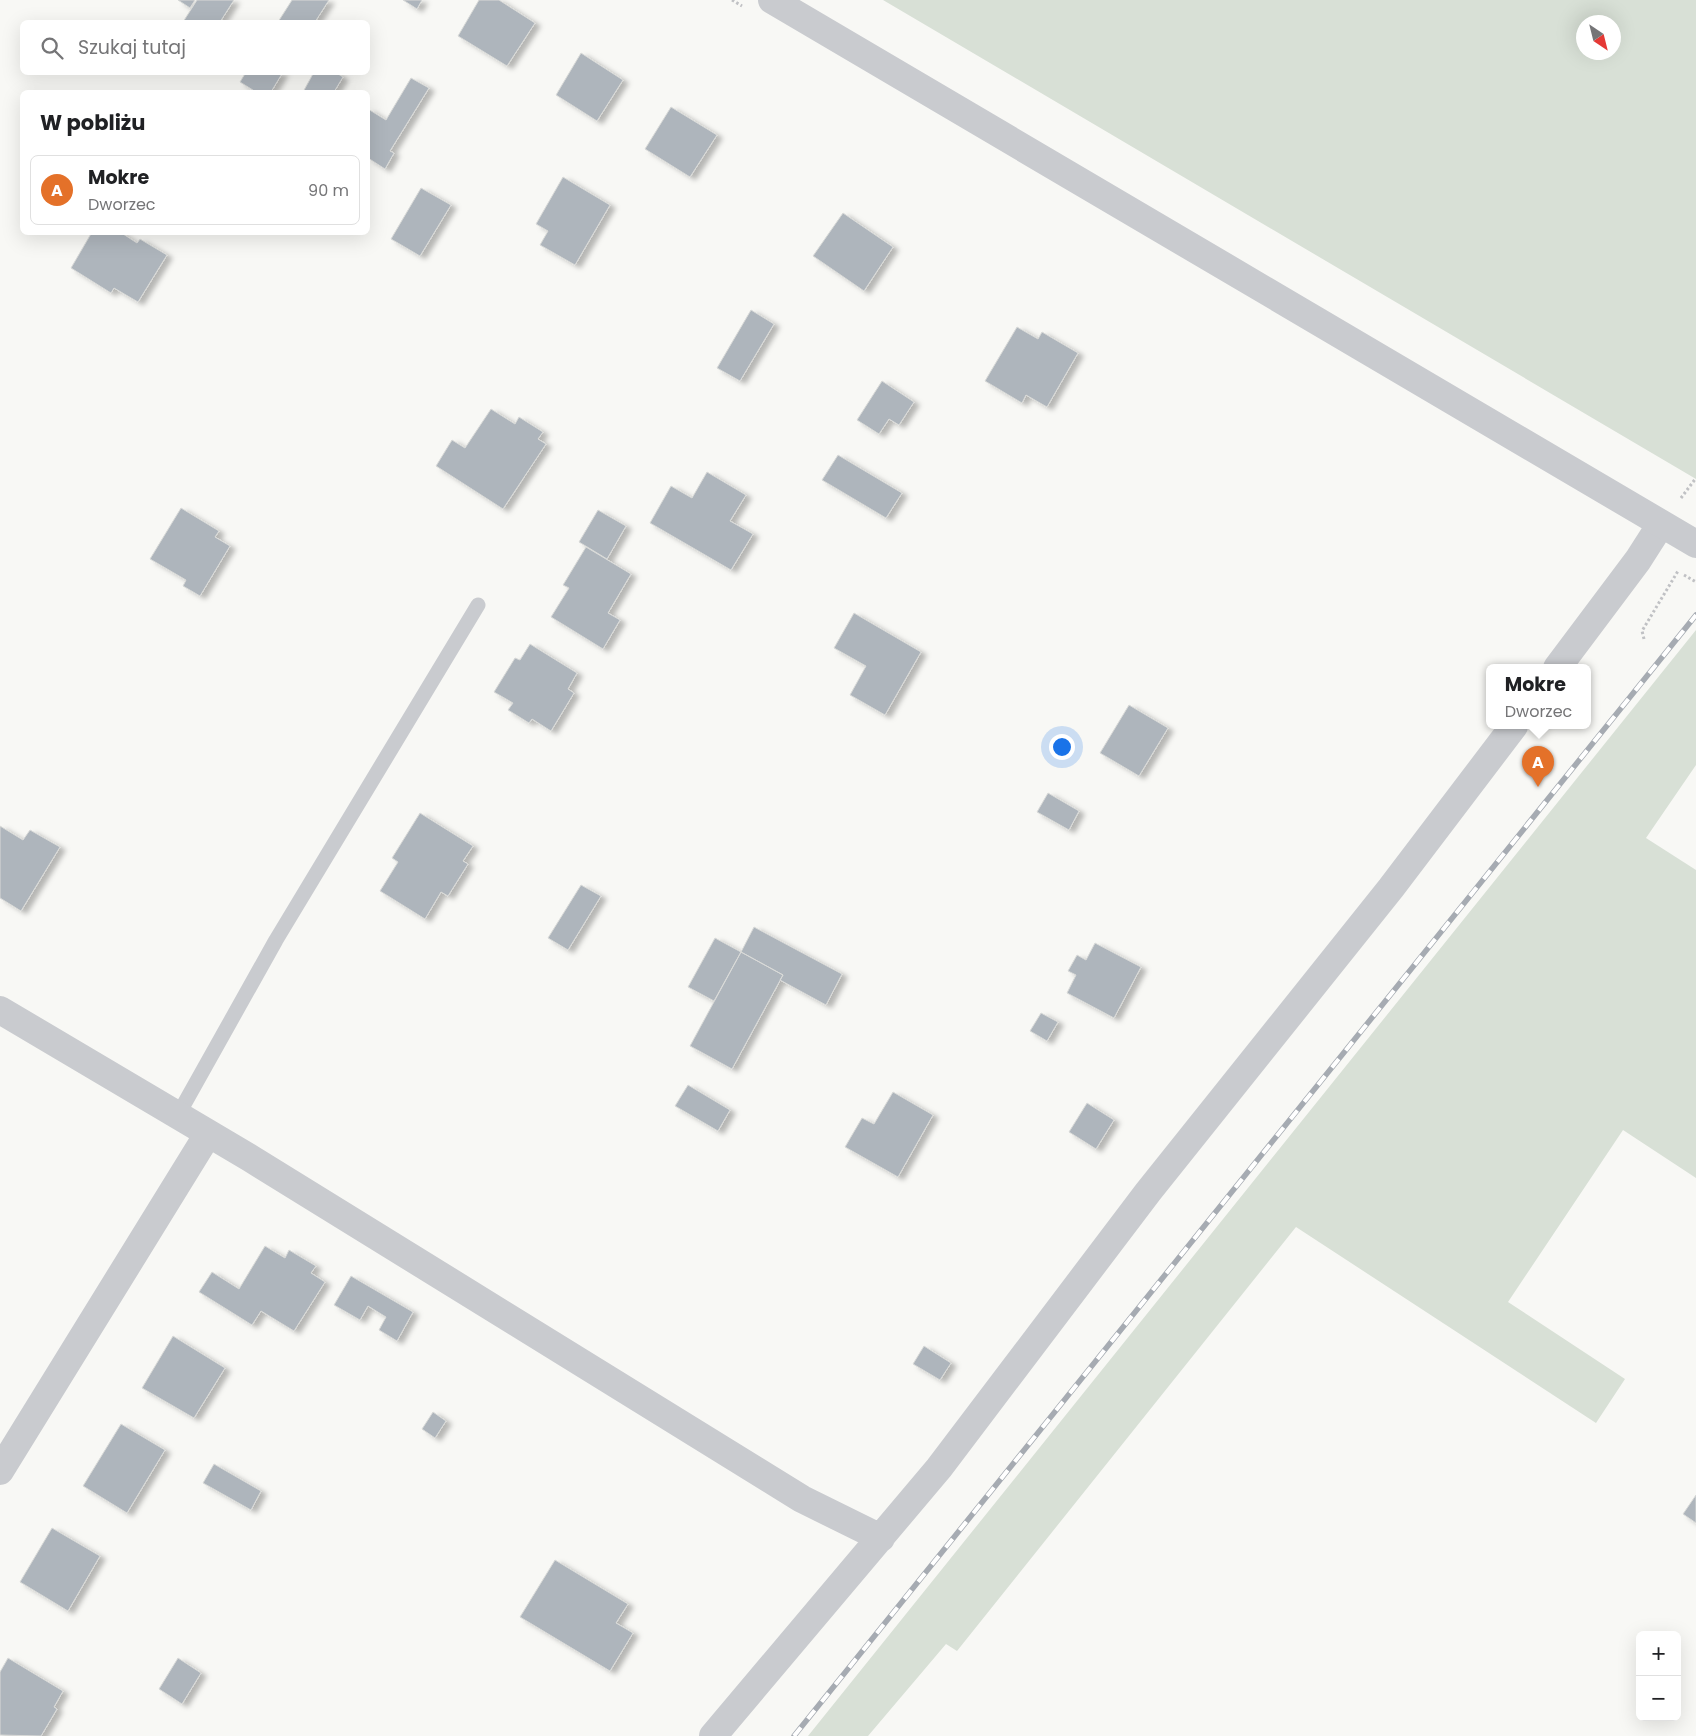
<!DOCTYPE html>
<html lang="pl">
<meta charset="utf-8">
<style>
:root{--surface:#fff;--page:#f6f6f6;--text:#202124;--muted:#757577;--line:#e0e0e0;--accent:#e47129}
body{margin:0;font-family:Poppins,sans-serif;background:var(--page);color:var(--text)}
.controls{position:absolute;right:15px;bottom:15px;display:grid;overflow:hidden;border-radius:8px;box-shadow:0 5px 20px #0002}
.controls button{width:45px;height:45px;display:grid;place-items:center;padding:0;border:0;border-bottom:1px solid var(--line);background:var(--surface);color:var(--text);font:25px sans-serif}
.compass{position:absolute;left:1576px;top:15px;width:45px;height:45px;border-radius:50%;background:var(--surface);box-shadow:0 5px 20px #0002;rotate:145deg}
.you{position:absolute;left:1061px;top:746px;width:18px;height:18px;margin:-12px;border:4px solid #fff;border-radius:50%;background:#1a73e8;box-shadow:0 0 0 8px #1a73e833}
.badge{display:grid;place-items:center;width:32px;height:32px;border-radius:50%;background:var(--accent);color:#fff;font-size:16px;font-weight:700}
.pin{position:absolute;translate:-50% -41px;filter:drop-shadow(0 1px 2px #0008)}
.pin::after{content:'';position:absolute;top:26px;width:18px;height:15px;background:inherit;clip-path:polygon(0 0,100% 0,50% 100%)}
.popup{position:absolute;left:1486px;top:664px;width:105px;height:65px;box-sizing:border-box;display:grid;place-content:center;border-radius:8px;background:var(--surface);filter:drop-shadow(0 1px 4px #0005);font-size:16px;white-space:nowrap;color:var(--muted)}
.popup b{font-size:19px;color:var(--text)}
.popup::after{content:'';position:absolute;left:50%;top:100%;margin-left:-10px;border:10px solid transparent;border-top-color:var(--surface)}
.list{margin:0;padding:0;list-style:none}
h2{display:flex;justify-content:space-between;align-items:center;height:65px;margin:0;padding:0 20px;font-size:21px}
h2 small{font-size:16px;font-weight:400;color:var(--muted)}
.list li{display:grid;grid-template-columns:32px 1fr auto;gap:15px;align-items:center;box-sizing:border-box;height:70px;margin:0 10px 10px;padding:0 10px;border:1px solid var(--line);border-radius:8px}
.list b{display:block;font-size:19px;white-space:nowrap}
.list p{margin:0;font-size:16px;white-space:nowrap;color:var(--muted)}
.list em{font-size:16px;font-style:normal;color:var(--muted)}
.icon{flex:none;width:28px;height:28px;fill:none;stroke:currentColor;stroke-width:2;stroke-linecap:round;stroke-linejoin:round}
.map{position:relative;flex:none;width:1696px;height:1736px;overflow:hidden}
.search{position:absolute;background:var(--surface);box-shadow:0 5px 20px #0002;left:20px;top:20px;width:350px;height:55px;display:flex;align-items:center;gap:12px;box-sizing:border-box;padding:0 18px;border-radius:8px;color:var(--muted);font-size:19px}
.panel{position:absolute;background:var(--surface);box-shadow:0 5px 20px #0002;left:20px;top:90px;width:350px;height:145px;border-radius:8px}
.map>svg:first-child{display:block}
</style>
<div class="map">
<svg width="1696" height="1736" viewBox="0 0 1696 1736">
<defs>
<filter id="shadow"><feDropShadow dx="5.5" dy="3" stdDeviation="2.5" flood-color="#0004"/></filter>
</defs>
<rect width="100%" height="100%" fill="#f8f8f5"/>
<path fill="#d8e0d6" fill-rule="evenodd" d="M 883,0 L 1696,0 L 1696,479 ZM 1584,22 L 1614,22 L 1614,52 L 1584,52 Z
M 1696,630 L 1696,765 L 1646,838 L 1696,870 L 1696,1178 L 1623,1130 L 1508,1302 L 1625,1379 L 1596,1423 L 1296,1227 L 957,1651 L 946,1644 L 868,1736 L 808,1736 Z"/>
<path fill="#aeb5bc" stroke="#d9dad8" filter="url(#shadow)" d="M 178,0 L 195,0 L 190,8 Z
M 197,0 L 234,0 L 220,22 L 183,22 Z
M 292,0 L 329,0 L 315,22 L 278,22 Z
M 403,0 L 422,0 L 417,9 Z
M 479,0 L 499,0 L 535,23 L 507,66 L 458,36 Z
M 581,53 L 623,80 L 597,121 L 556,95 Z
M 246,72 L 283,72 L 271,92 L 256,92 L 240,82 Z
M 314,72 L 335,72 L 343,77 L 334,92 L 303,92 Z
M 411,78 L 429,88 L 390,151 L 394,153 L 385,169 L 368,158 L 368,109 L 386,120 Z
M 671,107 L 717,135 L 690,177 L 645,149 Z
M 563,177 L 610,205 L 575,265 L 540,245 L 548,231 L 536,224 Z
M 421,188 L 451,205 L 420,256 L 391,239 Z
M 843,213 L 893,247 L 864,291 L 813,256 Z
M 92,232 L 120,232 L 137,243 L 140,239 L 167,255 L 138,302 L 114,288 L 111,293 L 71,268 Z
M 751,310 L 774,324 L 740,381 L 717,368 Z
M 1017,327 L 1038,339 L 1042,332 L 1078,353 L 1047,407 L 1026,395 L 1022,403 L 985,381 Z
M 882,381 L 914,402 L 899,425 L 889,419 L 879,434 L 857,420 Z
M 491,409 L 515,424 L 519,417 L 543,432 L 538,439 L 546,444 L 503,509 L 436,466 L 452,440 L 465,448 Z
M 838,455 L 902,493 L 886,518 L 822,480 Z
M 707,472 L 746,495 L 730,521 L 753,534 L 731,570 L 650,523 L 671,486 L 692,498 Z
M 181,508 L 219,531 L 215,537 L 230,546 L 200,596 L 183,586 L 186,580 L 150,559 Z
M 598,510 L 626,526 L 607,559 L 579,542 Z
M 586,547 L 631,574 L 608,613 L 620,620 L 603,649 L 551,617 L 569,588 L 563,585 Z
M 854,613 L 921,652 L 885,715 L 850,695 L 866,666 L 834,648 Z
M 530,644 L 577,673 L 568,689 L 574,693 L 551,731 L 532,719 L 529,723 L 508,710 L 513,703 L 494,692 L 515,658 L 520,660 Z
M 1129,705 L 1168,728 L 1139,776 L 1100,753 Z
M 1048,793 L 1079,811 L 1069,830 L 1037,812 Z
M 420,813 L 473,846 L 463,861 L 468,864 L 448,896 L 441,892 L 425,919 L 380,891 L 398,862 L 392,858 Z
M 0,826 L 23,840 L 30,830 L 60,847 L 21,911 L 0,898 Z
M 581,885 L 601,896 L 568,950 L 548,938 Z
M 754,927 L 842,974 L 826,1005 L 780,980 L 783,975 L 741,952 Z
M 715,938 L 741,952 L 714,1001 L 688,987 Z
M 1095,943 L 1141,967 L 1114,1018 L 1067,993 L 1076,975 L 1068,971 L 1077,955 L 1086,960 Z
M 741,952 L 783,975 L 732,1069 L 690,1046 Z
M 1041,1013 L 1058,1022 L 1047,1041 L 1030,1031 Z
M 688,1085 L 730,1110 L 718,1131 L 675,1106 Z
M 893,1092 L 933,1115 L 898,1177 L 845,1147 L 862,1118 L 874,1124 Z
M 1087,1103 L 1114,1120 L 1096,1149 L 1069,1132 Z
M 265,1246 L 285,1258 L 289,1250 L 316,1266 L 311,1273 L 325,1282 L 294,1331 L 261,1311 L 252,1325 L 199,1292 L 212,1272 L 239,1289 Z
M 351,1276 L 413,1312 L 397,1341 L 379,1330 L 386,1317 L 368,1306 L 360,1320 L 334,1305 Z
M 173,1336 L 225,1368 L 194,1418 L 142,1388 Z
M 924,1346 L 951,1363 L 940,1380 L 913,1364 Z
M 433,1412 L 446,1421 L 435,1438 L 422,1429 Z
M 121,1424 L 165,1450 L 127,1513 L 83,1486 Z
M 214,1464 L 261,1491 L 251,1510 L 203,1483 Z
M 1696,1495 L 1696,1523 L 1683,1514 Z
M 52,1528 L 100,1556 L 68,1611 L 20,1582 Z
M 555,1560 L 628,1604 L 616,1623 L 633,1633 L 610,1671 L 520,1617 Z
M 8,1658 L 63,1691 L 54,1707 L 57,1709 L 41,1736 L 0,1735 L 0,1672 Z
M 178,1658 L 201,1673 L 182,1704 L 159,1689 Z"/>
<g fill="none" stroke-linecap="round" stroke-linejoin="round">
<path stroke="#c0c1c4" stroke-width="3" stroke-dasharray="2.5 2.5" stroke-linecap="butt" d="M 732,0 L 742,6
M 1681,498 L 1696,478
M 1684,575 L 1696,582
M 1644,639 L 1642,631 L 1678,571"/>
<path stroke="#c9cbcf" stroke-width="15" d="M 178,1115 L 276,940 L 478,605"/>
<path stroke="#c9cbcf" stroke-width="28" d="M 1557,668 L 1638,560 L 1661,524
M 0,1010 L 250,1158 L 802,1499 L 881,1538
M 0,1471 L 208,1134
M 713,1736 L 939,1468 L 1148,1192 L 1391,888 L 1514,726"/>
<path stroke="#c9cbcf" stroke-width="28" d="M 772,0 L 1696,544"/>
<g stroke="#a6abb2" stroke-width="5.5">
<path id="rail" d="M 794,1736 L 1696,615"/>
</g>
<use href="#rail" stroke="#fff" stroke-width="4" stroke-dasharray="11" stroke-linecap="butt"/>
</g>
</svg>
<div class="controls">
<button>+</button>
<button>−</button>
</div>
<svg class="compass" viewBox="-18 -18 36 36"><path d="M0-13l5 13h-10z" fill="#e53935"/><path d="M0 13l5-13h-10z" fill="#757577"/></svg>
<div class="you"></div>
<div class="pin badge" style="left:1538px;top:787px">A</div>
<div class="popup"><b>Mokre</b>Dworzec</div>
<div class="search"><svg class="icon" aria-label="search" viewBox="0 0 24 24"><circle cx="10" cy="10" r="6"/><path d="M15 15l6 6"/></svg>Szukaj tutaj</div>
<section class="panel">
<h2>W pobliżu<small></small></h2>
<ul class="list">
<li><span class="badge">A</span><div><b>Mokre</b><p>Dworzec</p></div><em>90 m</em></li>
</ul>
</section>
</div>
